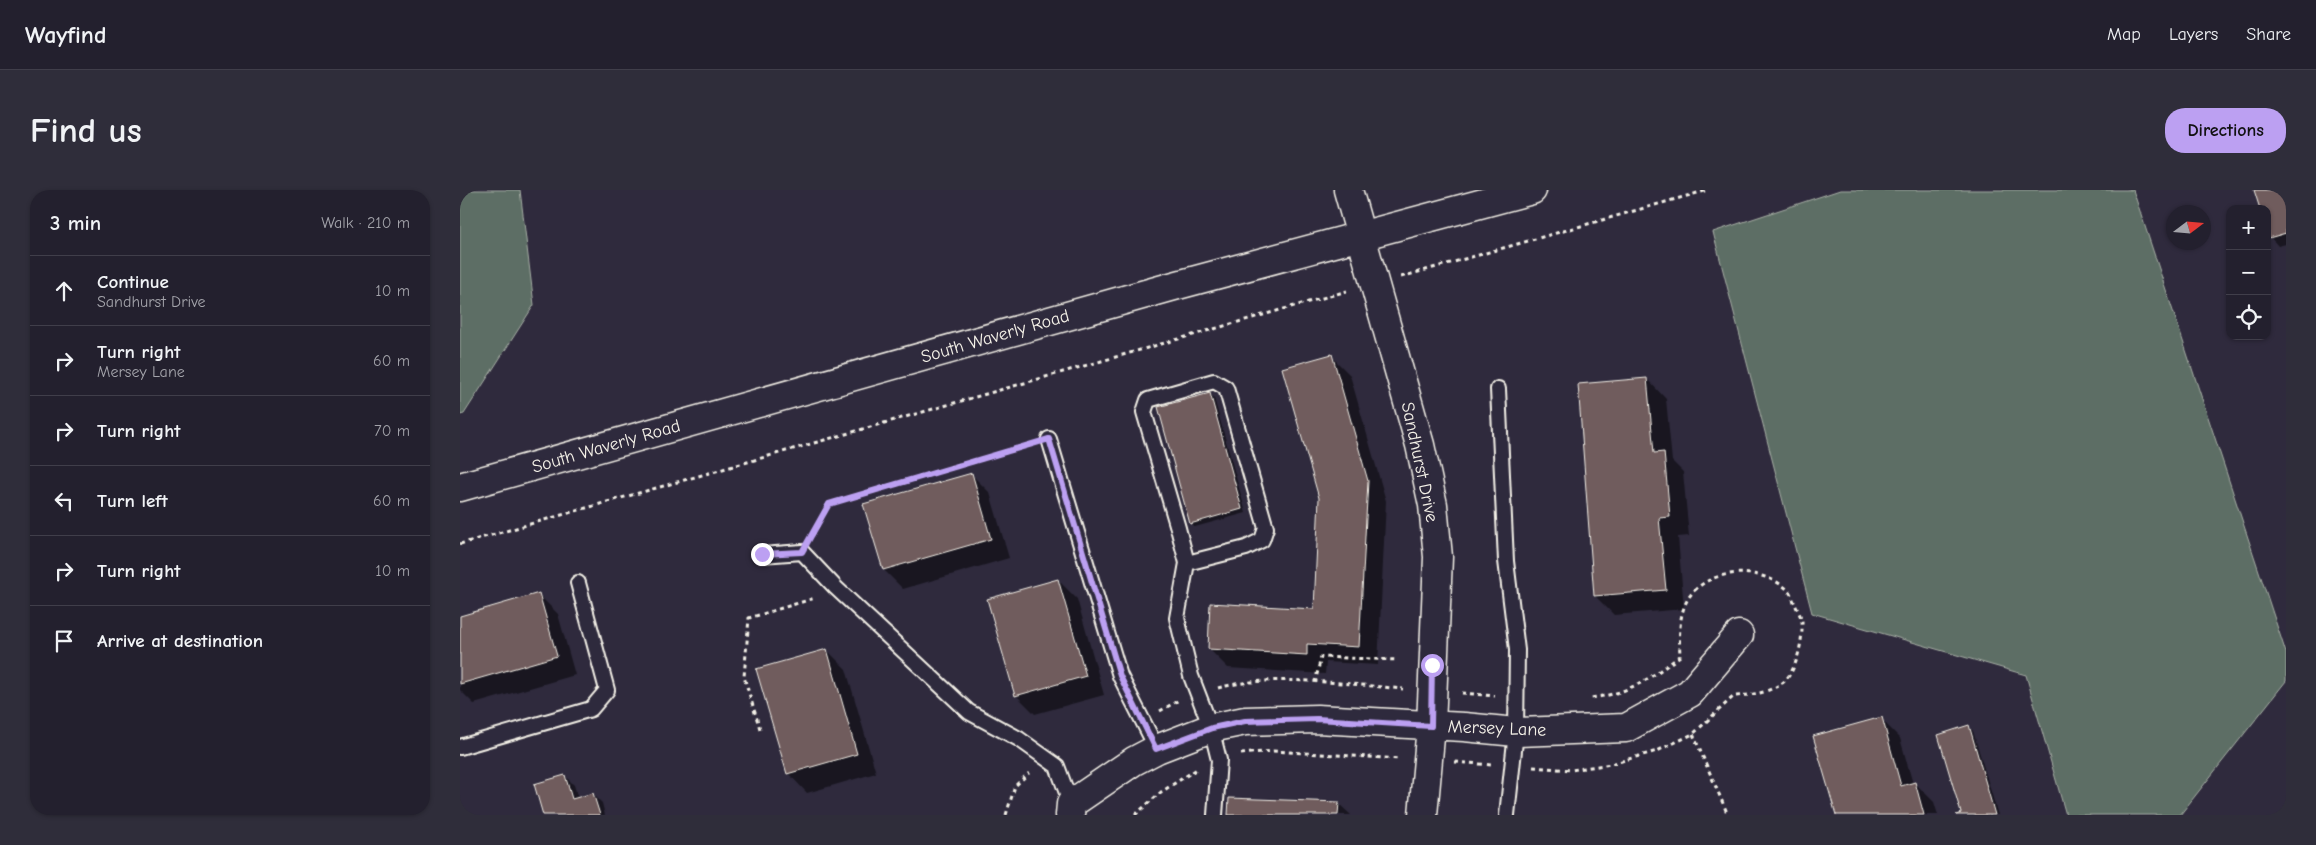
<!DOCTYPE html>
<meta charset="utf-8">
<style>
:root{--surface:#23202e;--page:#2f2d3a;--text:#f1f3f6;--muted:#a3a3aa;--line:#403e4a;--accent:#bca0f2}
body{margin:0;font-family:"Comic Neue",sans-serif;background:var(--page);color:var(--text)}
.controls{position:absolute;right:15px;top:15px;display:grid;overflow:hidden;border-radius:10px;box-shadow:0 1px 4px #0004}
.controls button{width:45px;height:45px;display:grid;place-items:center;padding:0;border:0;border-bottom:1px solid var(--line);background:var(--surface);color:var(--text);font:25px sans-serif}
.compass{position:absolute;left:1706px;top:15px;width:45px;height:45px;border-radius:50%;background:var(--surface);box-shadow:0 1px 4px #0004;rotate:74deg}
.stop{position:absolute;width:15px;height:15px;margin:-11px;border:4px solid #bca0f2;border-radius:50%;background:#fff}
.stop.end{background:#bca0f2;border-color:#fff;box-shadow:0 1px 5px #0008}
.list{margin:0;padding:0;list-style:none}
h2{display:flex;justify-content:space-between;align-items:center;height:65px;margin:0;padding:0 20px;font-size:21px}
h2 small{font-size:16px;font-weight:400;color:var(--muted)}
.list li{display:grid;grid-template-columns:32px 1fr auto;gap:15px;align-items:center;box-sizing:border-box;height:70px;padding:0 20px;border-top:1px solid var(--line)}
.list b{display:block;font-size:19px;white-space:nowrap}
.list p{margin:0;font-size:16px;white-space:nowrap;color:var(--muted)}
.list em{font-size:16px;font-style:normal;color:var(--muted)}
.icon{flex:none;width:28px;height:28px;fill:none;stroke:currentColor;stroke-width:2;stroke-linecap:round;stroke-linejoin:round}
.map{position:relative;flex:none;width:1826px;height:625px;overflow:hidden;border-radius:20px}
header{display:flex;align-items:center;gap:30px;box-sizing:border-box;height:70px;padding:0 25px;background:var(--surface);border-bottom:1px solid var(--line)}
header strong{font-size:24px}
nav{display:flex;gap:28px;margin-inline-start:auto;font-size:18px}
.intro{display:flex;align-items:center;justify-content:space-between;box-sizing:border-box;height:120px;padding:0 30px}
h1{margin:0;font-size:35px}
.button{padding:12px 22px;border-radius:20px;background:var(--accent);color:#111;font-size:18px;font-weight:700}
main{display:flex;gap:30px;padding:0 30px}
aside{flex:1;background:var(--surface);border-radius:20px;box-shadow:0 1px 4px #0004}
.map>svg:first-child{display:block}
</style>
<header>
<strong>Wayfind</strong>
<nav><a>Map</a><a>Layers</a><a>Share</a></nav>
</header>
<div class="intro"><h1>Find us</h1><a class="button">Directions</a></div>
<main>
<aside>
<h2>3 min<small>Walk · 210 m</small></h2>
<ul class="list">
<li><svg class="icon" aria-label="ahead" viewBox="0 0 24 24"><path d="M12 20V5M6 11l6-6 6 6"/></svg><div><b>Continue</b><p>Sandhurst Drive</p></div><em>10 m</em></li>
<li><svg class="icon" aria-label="right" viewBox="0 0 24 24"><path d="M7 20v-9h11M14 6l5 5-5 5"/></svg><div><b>Turn right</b><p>Mersey Lane</p></div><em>60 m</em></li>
<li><svg class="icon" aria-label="right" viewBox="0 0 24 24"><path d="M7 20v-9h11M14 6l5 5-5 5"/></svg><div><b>Turn right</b></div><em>70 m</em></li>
<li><svg class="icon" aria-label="left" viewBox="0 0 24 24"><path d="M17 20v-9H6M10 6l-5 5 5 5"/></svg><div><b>Turn left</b></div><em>60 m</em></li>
<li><svg class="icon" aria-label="right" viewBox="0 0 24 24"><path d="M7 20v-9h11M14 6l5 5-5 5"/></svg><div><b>Turn right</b></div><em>10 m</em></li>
<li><svg class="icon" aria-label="arrive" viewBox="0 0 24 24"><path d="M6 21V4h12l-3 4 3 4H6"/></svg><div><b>Arrive at destination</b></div></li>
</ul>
</aside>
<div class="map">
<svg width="1826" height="625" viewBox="0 0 1826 625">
<rect width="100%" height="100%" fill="#2f2a3d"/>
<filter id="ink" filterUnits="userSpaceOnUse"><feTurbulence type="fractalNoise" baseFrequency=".02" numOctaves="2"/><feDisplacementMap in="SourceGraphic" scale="10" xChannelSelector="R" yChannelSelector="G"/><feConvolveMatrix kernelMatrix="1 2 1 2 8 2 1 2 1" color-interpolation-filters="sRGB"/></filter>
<g filter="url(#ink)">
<path fill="#5d6e65" stroke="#a8b0a6" d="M 0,0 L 60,0 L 74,115 L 4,224 L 0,225 Z
M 1380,0 L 1673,0 L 1826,463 L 1826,491 L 1720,625 L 1606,625 L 1566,485 L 1352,423 L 1253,42 Z"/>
<path fill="#0007" d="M 1795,0 L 1826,0 L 1826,54 L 1818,56 L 1810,47 L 1807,39 L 1807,19 Z
M 871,166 L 890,185 L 926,311 L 918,475 L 866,472 L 865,484 L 768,478 L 749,459 L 855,420 Z
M 1187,189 L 1206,209 L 1212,271 L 1223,282 L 1229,346 L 1218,347 L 1224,419 L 1154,425 L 1135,406 Z
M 750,204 L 754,208 L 786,323 L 735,337 L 731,333 Z
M 511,284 L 530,303 L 549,368 L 443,399 L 424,380 Z
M 598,390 L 617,409 L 644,505 L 575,524 L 556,505 Z
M 79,405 L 98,424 L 115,485 L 14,514 L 0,500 L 0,427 Z
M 367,460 L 386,479 L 416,583 L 347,603 L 328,583 Z
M 1421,529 L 1440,548 L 1453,594 L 1455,593 L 1474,612 L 1478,625 L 1377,625 Z
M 1509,537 L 1513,541 L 1538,625 L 1500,625 L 1502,624 Z
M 105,586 L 114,595 L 118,608 L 133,604 L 142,613 L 145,625 L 84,625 Z
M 878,613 L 891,625 L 770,625 Z"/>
<path fill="#705b5d" stroke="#f4f1e8" d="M 1794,0 L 1826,0 L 1826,43 L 1809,48 L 1807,19 L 1800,19 Z
M 872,164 L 908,291 L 899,457 L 847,454 L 847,465 L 748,459 L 750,413 L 854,419 L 859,308 L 822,178 Z
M 1187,188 L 1194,263 L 1204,262 L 1210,327 L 1199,328 L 1206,400 L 1134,406 L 1118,194 Z
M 750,203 L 782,319 L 730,334 L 698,217 Z
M 512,283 L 531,349 L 423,380 L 403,314 Z
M 598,389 L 626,486 L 555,506 L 527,409 Z
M 79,403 L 97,466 L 0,494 L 0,426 Z
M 367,459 L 397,564 L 327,584 L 296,479 Z
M 1422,527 L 1441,596 L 1455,592 L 1464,625 L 1376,625 L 1353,546 Z
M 1509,535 L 1535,625 L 1496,625 L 1501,623 L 1478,545 Z
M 105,585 L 112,609 L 133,603 L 140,625 L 83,625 L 74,594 Z
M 769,608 L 879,612 L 878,625 L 768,625 Z"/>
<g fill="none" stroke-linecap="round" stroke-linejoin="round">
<g stroke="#f4f1e8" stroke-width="18">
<path id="lane" d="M 1038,199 L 1046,371 L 1057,460 L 1056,542 L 1047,625
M 589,249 L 660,486 L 697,559
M 302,365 L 342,362 L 376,398 L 509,522 L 559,549 L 597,576 L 611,614
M 727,373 L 786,358 L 802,350 L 806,338 L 766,198 L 754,191 L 688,210 L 684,222 L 718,338 L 727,373 L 717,428 L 731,486 L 751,538 L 759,570 L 755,625
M 0,557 L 131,519 L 147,500 L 118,393"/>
</g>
<g stroke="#f4f1e8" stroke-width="31">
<path id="street" d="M 888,0 L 960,255 L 973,315 L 978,367 L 971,536 L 963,625
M 610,625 L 611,614 L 674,571 L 697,559 L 751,538 L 785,531 L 857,529 L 1004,537 L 1056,542 L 1166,538 L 1230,503 L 1279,445"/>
</g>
<g stroke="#f4f1e8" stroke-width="31">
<path id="secondary" d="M 0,297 L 714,96 L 1072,0"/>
</g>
<path stroke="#f4f1e8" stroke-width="3" stroke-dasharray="4 4" stroke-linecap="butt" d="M 941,87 L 1248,0
M 352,345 L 369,314 L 569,255
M 0,354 L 887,101
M 855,493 L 861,467 L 938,470
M 758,498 C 812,483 887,494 943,499
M 1002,503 L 1035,506
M 700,521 L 719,510
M 300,539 L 284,487 L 289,428 L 355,408
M 1233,544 L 1268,625
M 781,564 L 813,561 L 939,569
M 995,572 L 1032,575
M 1073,577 L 1111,580 L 1151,574 L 1197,561 L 1233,544 L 1274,506 C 1291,505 1305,504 1321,494 C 1337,483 1343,450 1342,431 C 1341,426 1337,419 1335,414 C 1333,410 1331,403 1328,400 C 1304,378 1257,377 1234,401 C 1218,417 1219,445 1220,466 C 1189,489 1171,503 1131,508
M 546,625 L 555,596 L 569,583
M 675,625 L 701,602 L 737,579"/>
<use href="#lane" stroke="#2f2a3d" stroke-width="14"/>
<use href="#street" stroke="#2f2a3d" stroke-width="28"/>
<use href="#secondary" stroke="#2f2a3d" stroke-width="28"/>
</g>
</g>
<g fill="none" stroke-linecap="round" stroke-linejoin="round" filter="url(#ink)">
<path stroke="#bca0f2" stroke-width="6" d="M 302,364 L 342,362 L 369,314 L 589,249 L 660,486 L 696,559 L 752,538 L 785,531 L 857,529 L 971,536 L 972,475"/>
</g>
<g text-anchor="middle" stroke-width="4.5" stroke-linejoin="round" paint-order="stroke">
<g font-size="18" fill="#f4f1e8" stroke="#2f2a3d">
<text transform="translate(535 146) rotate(-16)" y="6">South Waverly Road</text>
<text transform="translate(146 256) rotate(-16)" y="6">South Waverly Road</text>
<text transform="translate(960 272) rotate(78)" y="6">Sandhurst Drive</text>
<text transform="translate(1037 538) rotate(2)" y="6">Mersey Lane</text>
</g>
</g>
</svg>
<div class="controls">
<button>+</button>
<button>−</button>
<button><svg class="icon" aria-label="locate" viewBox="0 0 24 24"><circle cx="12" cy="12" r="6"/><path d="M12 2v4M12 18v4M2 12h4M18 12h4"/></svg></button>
</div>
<svg class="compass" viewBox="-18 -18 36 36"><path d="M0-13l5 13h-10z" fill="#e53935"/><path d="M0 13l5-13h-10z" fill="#a3a3aa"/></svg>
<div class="stop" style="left:972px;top:475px"></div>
<div class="stop end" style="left:302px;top:364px"></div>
</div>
</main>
